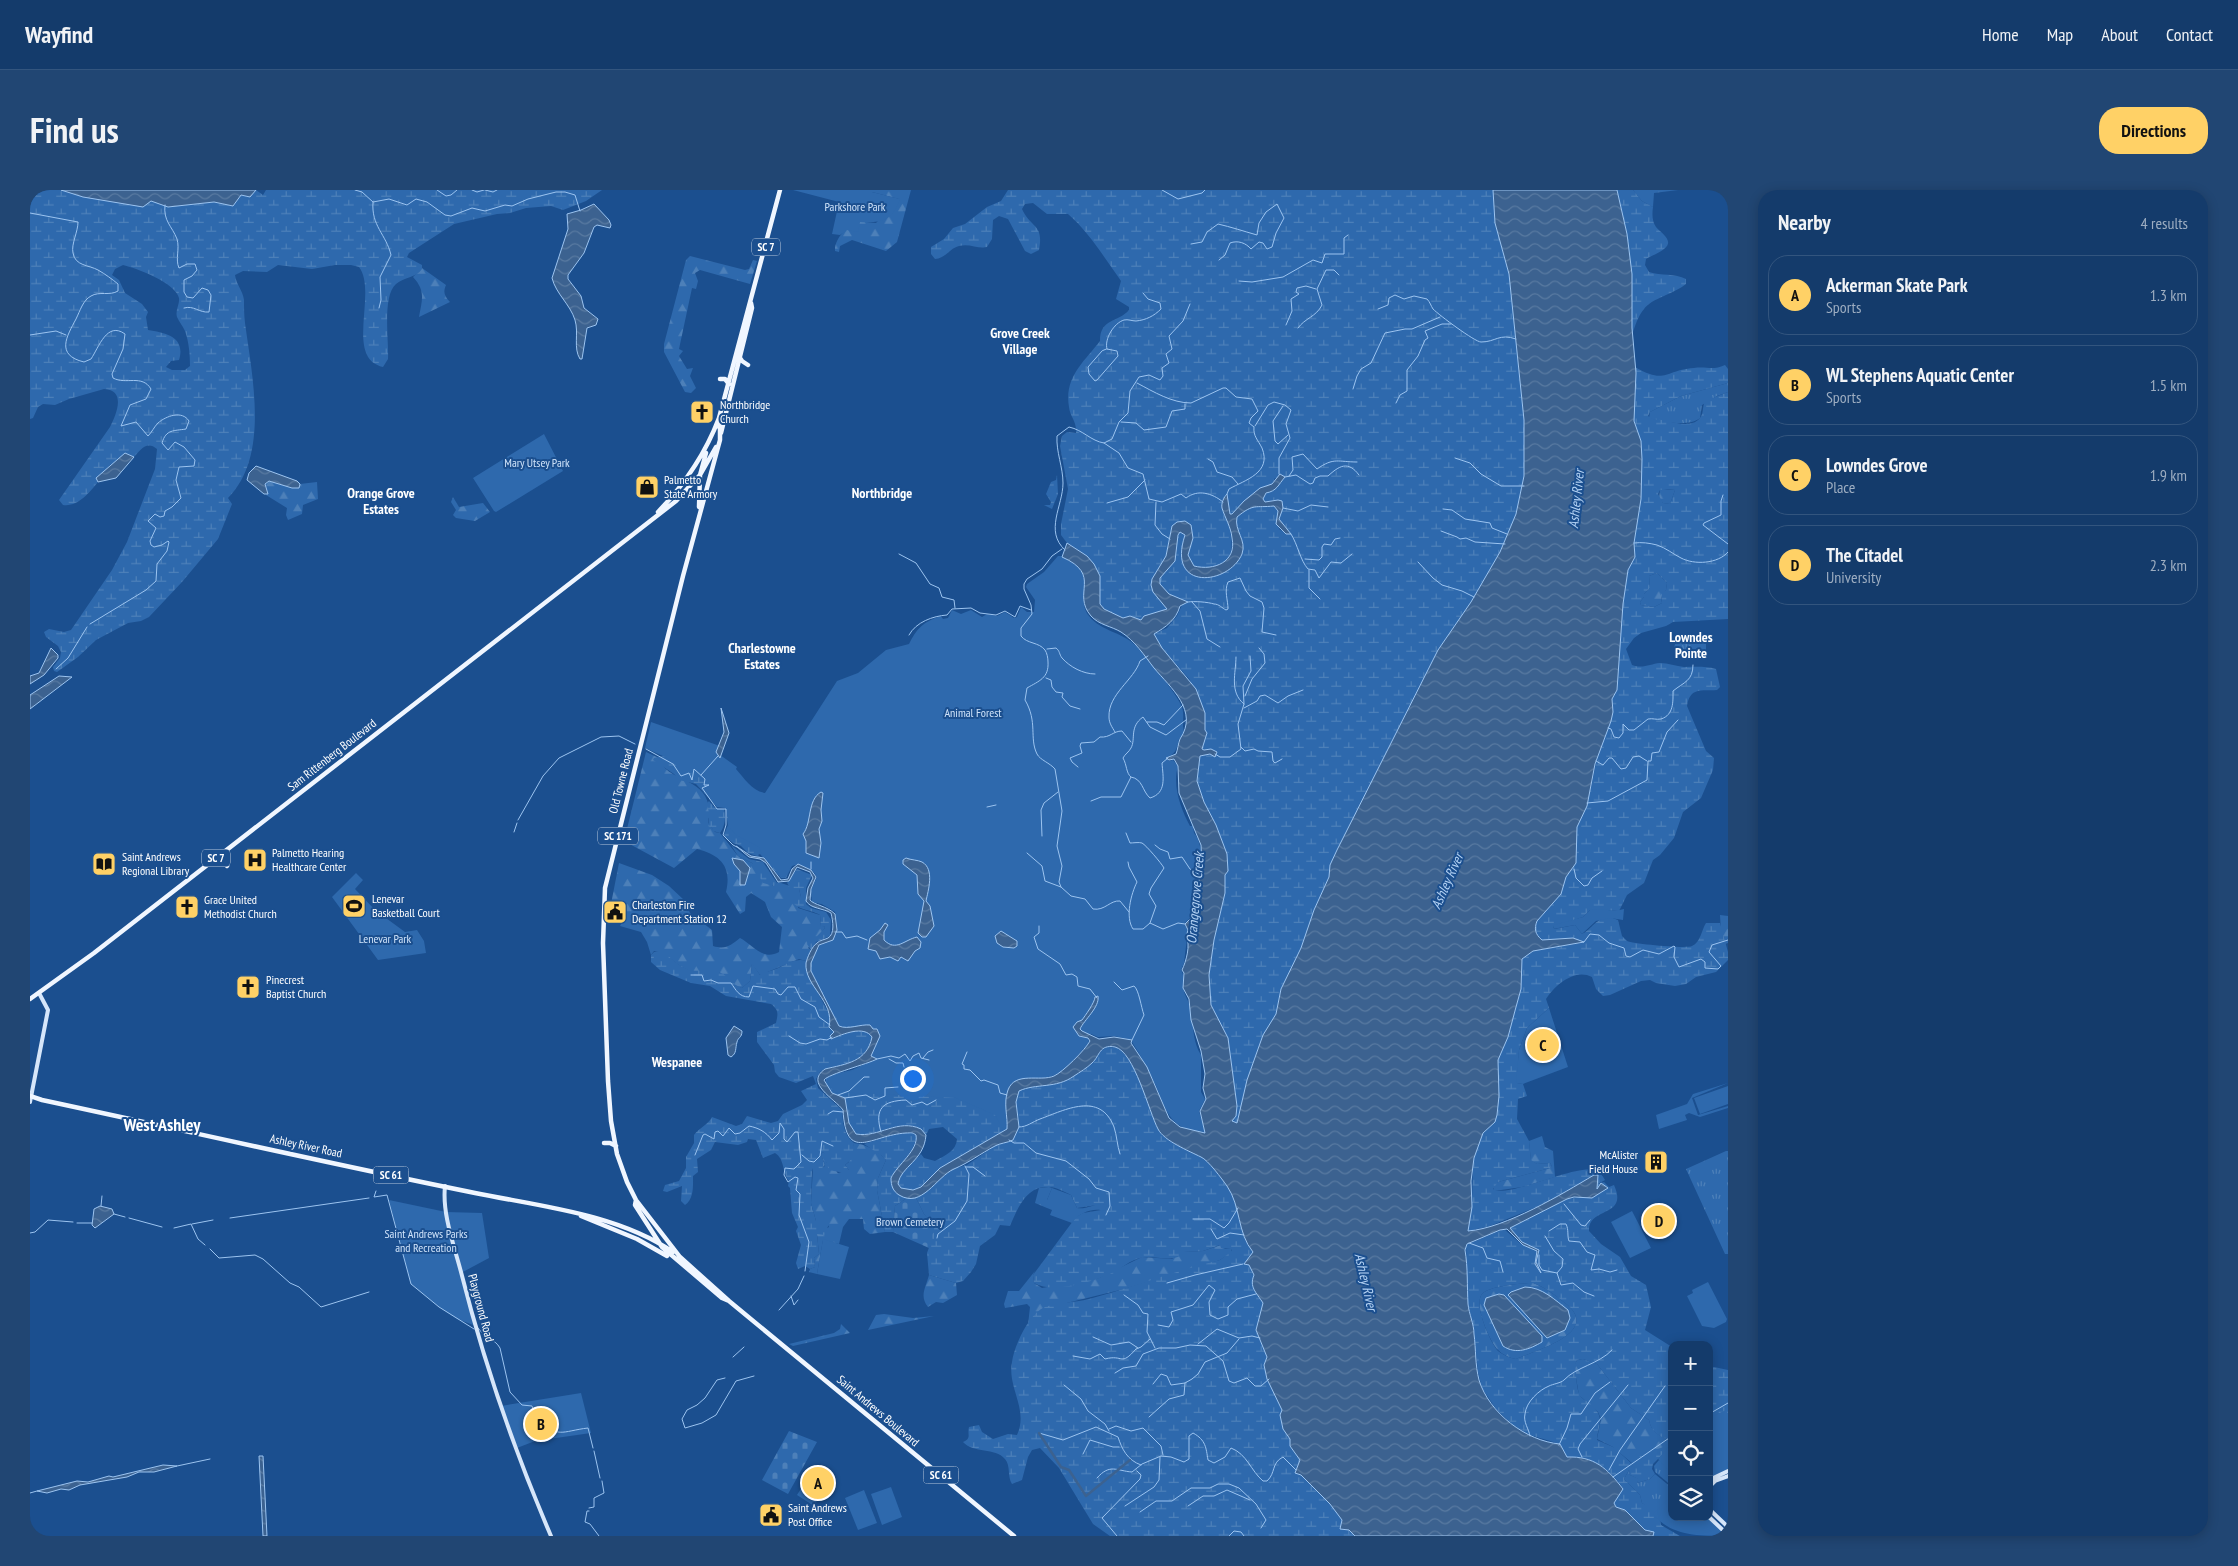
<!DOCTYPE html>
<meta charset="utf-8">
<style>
:root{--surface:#143b6b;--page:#214673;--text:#f1f3f6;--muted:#9dadc1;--line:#33557e;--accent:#ffd166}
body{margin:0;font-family:"PT Sans Narrow",sans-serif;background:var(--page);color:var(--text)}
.controls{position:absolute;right:15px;bottom:15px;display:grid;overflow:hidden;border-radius:10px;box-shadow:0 2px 12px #0003}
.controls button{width:45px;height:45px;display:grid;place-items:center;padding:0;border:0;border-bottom:1px solid var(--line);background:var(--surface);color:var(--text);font:25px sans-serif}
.you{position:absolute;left:882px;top:888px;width:18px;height:18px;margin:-12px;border:4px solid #fff;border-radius:50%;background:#1a73e8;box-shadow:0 0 0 8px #1a73e833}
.badge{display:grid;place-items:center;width:32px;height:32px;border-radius:50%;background:var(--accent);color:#111;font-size:16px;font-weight:700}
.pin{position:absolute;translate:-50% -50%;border:2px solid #fff;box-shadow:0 1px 5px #0006}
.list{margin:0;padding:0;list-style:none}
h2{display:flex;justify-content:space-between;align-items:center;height:65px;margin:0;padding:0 20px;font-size:21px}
h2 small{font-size:16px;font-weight:400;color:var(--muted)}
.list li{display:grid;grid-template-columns:32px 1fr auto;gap:15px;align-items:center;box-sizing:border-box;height:80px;margin:0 10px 10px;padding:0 10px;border:1px solid var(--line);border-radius:20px}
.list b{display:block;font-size:19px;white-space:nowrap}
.list p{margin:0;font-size:16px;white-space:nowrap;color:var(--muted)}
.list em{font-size:16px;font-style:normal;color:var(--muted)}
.icon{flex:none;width:28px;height:28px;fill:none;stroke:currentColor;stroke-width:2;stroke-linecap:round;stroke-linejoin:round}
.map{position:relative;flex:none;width:1698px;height:1346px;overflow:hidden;border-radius:20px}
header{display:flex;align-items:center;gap:30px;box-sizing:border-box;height:70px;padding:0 25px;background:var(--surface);border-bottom:1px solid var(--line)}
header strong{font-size:24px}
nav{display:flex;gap:28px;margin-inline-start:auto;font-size:18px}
.intro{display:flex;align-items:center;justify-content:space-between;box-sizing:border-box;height:120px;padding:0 30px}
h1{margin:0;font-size:35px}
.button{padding:12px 22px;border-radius:20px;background:var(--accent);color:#111;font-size:18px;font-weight:700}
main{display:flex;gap:30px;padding:0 30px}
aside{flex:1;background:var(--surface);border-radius:20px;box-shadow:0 2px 12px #0003}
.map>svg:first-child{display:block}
</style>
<header>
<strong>Wayfind</strong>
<nav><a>Home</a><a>Map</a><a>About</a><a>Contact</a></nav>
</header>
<div class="intro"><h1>Find us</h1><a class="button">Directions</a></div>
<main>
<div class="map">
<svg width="1698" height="1346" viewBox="0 0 1698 1346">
<defs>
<pattern id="grass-tufts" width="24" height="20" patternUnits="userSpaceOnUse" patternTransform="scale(1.25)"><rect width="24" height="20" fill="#2e69ad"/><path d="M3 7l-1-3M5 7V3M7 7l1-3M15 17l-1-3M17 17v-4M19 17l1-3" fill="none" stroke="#4d80b9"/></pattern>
<pattern id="forest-firs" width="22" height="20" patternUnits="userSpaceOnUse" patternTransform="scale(1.25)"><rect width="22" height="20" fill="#2e69ad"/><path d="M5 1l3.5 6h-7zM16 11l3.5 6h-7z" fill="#4d80b9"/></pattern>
<pattern id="wetland-marsh" width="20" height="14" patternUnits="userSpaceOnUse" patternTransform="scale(1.25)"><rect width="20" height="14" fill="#2e69ad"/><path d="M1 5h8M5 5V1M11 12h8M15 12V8" fill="none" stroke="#4d80b9"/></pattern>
<pattern id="cemetery-stones" width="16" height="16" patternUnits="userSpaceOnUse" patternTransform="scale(1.25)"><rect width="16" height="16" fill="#2e69ad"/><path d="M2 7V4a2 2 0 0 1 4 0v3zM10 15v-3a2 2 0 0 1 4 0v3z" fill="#4d80b9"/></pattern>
<pattern id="water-waves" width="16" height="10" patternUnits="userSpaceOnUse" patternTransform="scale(1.25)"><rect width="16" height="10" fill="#3c6290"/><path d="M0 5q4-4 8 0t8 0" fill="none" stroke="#597aa1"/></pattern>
</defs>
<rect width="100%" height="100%" fill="#1b4f8f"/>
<path fill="url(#grass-tufts)" d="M 1698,193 L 1698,202 L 1687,206 L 1672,215 L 1670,228 C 1660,237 1631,232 1619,228 L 1620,222 L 1651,206 Z
M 1672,447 L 1676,450 L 1676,462 L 1644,458 L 1645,454 L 1657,449 Z
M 1696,961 L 1698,961 L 1698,1064 L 1695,1064 L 1656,979 Z
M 1629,1270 L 1642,1278 L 1642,1296 L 1625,1282 L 1624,1276 Z
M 1599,1280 L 1600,1285 L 1609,1289 L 1607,1293 L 1620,1289 L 1625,1284 L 1642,1298 L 1642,1322 L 1630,1325 L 1612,1313 L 1610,1305 L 1594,1289 Z"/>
<path fill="url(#forest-firs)" d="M 842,0 L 881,0 L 867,52 L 856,61 L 822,50 L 810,56 L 809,62 L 805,61 C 804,49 818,34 830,32 C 834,31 842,33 846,33 L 869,9 L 842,2 Z
M 1603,0 L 1648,0 L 1624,3 L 1623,17 L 1612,11 Z
M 660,66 L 715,80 L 719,79 L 723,70 L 727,71 L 720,94 L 670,80 L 665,83 L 668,91 L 666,99 L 662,98 L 649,159 L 653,161 L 649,166 L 657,179 L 663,178 L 660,186 L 666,198 L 661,203 L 655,202 L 634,162 L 634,154 L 656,70 Z
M 392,78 L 416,95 C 413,102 414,106 420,112 L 389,127 C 392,110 396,101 383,87 Z
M 239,291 L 262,298 L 270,296 L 270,294 L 287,292 L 288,309 L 273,315 L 272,324 L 258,330 L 256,325 L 257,318 L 236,305 L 238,303 L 235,294 Z
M 1632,299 L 1645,300 L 1640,314 L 1633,313 L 1629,308 L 1630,300 Z
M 423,307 L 429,317 L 453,313 L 460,322 L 445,331 L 426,328 L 423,325 L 426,320 L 421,312 Z
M 1627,383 L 1637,393 L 1636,400 L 1631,407 L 1632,413 L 1624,417 L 1611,415 L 1610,412 L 1614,407 L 1614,404 L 1620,398 L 1619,386 Z
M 616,562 L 629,568 C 637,596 687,584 678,633 L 685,642 L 690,643 L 708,666 L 722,673 L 743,696 L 748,692 L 769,699 L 771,707 L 768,718 L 790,725 L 791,737 L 794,736 L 795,738 L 778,758 L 781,760 L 776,771 L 769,769 L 730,785 L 722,774 L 720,791 L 712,798 L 705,796 L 689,782 C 677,782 665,784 654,778 C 642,772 637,762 624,761 L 621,765 L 617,752 L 611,742 L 590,736 L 596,724 L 595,716 L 591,714 L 581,714 L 589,673 L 622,685 L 639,696 L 654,710 L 660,723 L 682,740 L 683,756 C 696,760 701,755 710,748 C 723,755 733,771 749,762 L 752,737 L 741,727 L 735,712 L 721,703 L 716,707 L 715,721 L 710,724 L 696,702 C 702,677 691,665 667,659 L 644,678 L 594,651 Z
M 1690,725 L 1698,726 L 1698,753 L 1695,754 L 1691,742 Z
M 1512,946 L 1515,957 L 1523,961 L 1525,987 L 1492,997 L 1464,1001 L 1463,995 L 1468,992 L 1520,978 L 1522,976 L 1520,973 L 1507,974 L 1501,971 L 1499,951 Z
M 824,953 C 835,954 849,961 856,970 L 848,988 L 847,1000 L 855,1042 L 840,1044 L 834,1039 L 833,1029 L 819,1029 L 813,1037 L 809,1054 L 793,1050 L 787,1084 L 779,1082 L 780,1079 L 785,1077 L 784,1068 L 789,1064 L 787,1044 L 799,1037 L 796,1031 L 786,1031 L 781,1013 L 783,978 L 794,977 L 795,975 L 791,964 L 793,962 L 797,965 L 796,972 L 808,983 L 819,980 L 815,975 L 819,972 Z
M 1019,997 L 1022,998 L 1017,1010 L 1017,1018 L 1005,1013 L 1009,998 Z
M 1191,1055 L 1195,1059 L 1201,1059 L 1202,1062 L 1190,1070 L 1094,1099 L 1012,1119 L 998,1135 L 1000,1117 L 997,1114 L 975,1118 L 974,1114 L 978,1101 L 989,1101 L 1005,1081 L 1003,1085 L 1004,1093 L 1012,1098 L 1069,1088 L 1112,1067 L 1142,1069 L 1153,1062 L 1173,1061 Z
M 899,1085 L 926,1093 L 927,1105 L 913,1113 L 906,1112 L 898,1117 C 889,1106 896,1097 899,1085 Z
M 1503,1093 C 1515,1097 1525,1105 1535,1113 C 1573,1142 1506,1160 1486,1169 C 1480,1168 1473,1165 1468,1160 C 1460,1152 1442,1112 1453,1103 C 1461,1096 1492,1093 1503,1093 Z
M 854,1124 L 883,1128 L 904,1126 L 838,1140 L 846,1125 Z
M 811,1134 L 820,1143 L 763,1156 L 759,1154 L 804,1143 L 810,1139 Z
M 1553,1169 L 1567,1174 L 1601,1218 L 1619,1230 C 1621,1242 1631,1248 1642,1250 L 1642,1253 L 1628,1269 L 1603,1274 L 1583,1257 L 1567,1249 L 1571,1229 L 1568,1222 L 1549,1205 L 1544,1176 L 1547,1170 Z"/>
<path fill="url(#wetland-marsh)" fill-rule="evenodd" d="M 0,0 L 31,0 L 53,7 L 121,10 L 138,17 L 184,12 L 203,16 L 211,5 L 220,7 L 226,0 L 233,5 L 236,0 L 572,0 L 556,11 L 533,20 L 521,16 L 496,18 L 480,23 L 467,24 L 424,34 L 379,63 L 377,67 L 392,75 L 392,79 C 386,88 374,87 366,94 C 352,106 359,151 358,169 L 353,177 C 314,168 348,102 329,77 L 321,75 L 305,75 L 282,79 L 248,75 L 237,82 L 213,81 L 205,85 C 206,94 213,101 214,110 C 214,117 214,125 215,133 C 222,186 240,266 198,308 L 202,314 L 188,349 L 152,392 L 119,427 L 111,431 L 98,433 L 66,450 L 48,467 L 27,482 L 24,481 L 23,477 L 30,468 L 31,462 L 28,456 L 16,447 L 14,442 L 19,439 L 34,442 L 41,440 L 82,380 L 97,352 L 125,279 L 127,259 C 117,250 110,260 104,267 L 98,264 L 80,275 L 67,291 L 68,292 C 59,303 48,317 33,315 L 29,310 L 80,237 C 86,225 97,200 74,199 L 39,209 L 25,215 L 13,214 L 8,217 L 3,228 L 0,229 ZM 93,75 C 106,78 146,93 149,108 C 150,114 145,120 147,127 C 149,132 153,136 155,141 C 159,152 160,165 160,176 L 155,180 L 142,180 L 136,177 L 141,171 L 149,170 C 156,147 136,143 118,140 L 116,127 L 118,122 L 112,114 L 95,103 L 89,90 L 82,85 L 85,79 Z
M 978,0 L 1463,0 L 1465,33 L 1479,84 L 1494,230 L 1494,286 L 1486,324 L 1470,362 L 1441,412 L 1408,460 L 1307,660 L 1300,675 L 1299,687 L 1284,720 L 1271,758 L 1251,799 L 1246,824 L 1233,845 L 1217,890 L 1207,934 L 1202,932 L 1207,916 L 1198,848 L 1181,815 L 1179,785 L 1184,750 L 1195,703 L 1195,685 L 1198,681 L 1197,665 L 1186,635 L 1174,612 L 1167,591 L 1170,566 L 1180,564 L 1183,561 L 1172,559 L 1175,535 L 1160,490 L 1132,458 L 1124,444 L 1137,438 L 1147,426 L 1153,413 C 1147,408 1139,405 1133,399 C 1122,388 1142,376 1146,365 C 1148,358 1145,349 1150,342 L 1155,345 L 1152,355 L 1161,384 L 1202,378 L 1213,362 L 1206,333 L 1207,327 C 1226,312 1222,318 1244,316 L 1248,321 L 1247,334 L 1250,340 L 1259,342 L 1249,329 L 1253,314 L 1244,310 L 1235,312 L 1233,309 C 1235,301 1248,299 1252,291 L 1245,288 L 1242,294 L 1225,302 L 1202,324 L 1200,324 L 1197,304 L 1192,316 C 1205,346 1212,387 1164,376 L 1158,365 C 1160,352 1168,340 1155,331 L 1141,340 L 1136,366 L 1122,389 L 1128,408 L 1137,418 L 1135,421 L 1114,426 L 1111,430 L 1100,426 L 1093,428 L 1074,419 L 1070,414 L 1070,386 L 1057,366 L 1037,353 L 1031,345 L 1031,334 L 1038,299 L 1030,256 L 1032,246 L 1037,242 L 1046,243 C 1047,231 1040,227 1039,217 C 1034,187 1054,172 1070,151 C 1070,128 1088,133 1099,120 L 1099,117 L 1086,109 L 1091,91 L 1089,88 C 1073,66 1059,42 1038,24 L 1017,24 L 1003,13 L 995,14 L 992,19 C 1001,39 1014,33 1009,60 L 1001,64 L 995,61 L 978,29 L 969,26 L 963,30 L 962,49 L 957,57 C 948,59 939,53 929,56 C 920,58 916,68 905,69 L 901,64 L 901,57 L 914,49 L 923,38 L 935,34 L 957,17 L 971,11 Z
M 1587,0 L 1603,0 L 1612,11 L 1623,17 C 1622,24 1622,31 1626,37 C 1631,43 1645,51 1634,59 C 1629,63 1621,66 1616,69 L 1615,75 L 1619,82 C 1631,86 1645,83 1656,89 L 1656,94 C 1644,104 1622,108 1614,119 C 1608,126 1605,136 1602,145 L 1602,84 L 1597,44 Z
M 1695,175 L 1698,179 L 1698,193 L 1651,206 L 1620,222 L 1618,226 L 1623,229 C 1635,229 1659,240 1669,229 C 1674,225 1672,217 1675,211 L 1698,202 L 1698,429 L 1643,432 L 1636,436 L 1611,443 L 1604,448 L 1596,459 L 1602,475 C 1613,479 1620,474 1630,473 C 1638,473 1646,476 1654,477 C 1665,477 1675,476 1686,479 L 1690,497 L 1687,500 C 1671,501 1660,497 1657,516 L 1676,561 L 1684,568 L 1683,580 L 1671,608 L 1653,622 L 1644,648 L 1630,665 L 1623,670 L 1614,693 L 1597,705 L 1589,721 L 1560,720 L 1553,727 L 1523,737 L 1524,739 L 1545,735 L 1552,744 C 1564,738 1569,721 1588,730 L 1592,746 L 1597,751 C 1604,754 1657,759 1662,756 C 1671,752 1671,741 1676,733 L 1690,733 L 1698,762 L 1698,770 L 1686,782 L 1666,787 L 1656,794 L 1645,796 L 1626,793 L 1620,790 L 1611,791 L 1580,805 L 1573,806 L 1566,799 L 1562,787 C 1545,778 1525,795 1516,809 L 1519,818 L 1497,838 L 1489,860 L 1487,893 L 1493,894 L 1497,906 L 1488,909 L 1487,929 L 1499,951 L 1501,970 L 1507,974 L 1520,973 L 1522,976 L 1520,978 L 1468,992 L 1463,999 C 1475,1009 1543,975 1564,980 C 1570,982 1572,985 1575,990 L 1568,994 L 1568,985 L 1564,985 L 1539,1001 L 1504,1018 L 1460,1036 L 1438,1041 C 1437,1031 1441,1023 1442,1014 C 1444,986 1438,950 1465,932 L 1469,897 L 1468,870 L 1478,847 L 1486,817 L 1491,799 L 1492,769 L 1503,761 L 1552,753 L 1543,748 L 1512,750 C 1506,744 1504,740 1507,731 L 1531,704 L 1536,687 L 1546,673 L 1547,637 L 1561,598 L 1569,558 L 1581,531 L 1583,522 L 1582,509 L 1587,500 L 1593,414 L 1598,380 L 1605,367 L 1604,353 L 1611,302 L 1611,251 L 1604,231 L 1605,177 C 1636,195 1635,180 1664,178 C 1677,176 1682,181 1695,175 ZM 1637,299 L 1645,300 L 1640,314 L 1633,313 L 1628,304 L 1630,300 ZM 1627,383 L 1637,393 L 1636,400 L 1631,404 L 1632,413 L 1624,417 L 1611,415 L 1610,412 L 1614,407 L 1614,404 L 1620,398 L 1619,386 Z
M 1027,285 L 1028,304 L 1022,319 L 1014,315 L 1020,315 L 1021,312 L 1016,304 L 1021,292 L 1026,290 Z
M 634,566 L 646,568 L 670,579 L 682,571 L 686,574 L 682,585 C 688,593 692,601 698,610 L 698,615 L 701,620 L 703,630 L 714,635 L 728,634 L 730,641 L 727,641 L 733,648 L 737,662 C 744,667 752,663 761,666 C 770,669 779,671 789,673 L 790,676 L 805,681 L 806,695 L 812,698 L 813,701 L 823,701 L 827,704 L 826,710 L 822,714 C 822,724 828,724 834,728 L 831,736 L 834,739 L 833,742 L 837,755 L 832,761 L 823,764 L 815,781 L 801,786 L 796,798 C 800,806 820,830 830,830 C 835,831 841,829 846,830 C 854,831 858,835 866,833 L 870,827 L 873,826 L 875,821 L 889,842 L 890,852 L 901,853 L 924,852 L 925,854 L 932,850 C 939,852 947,855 954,856 L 959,874 L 967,860 L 965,844 L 968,844 L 978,864 L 967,884 L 970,890 L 982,894 C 972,906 977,925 977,939 L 910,978 L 891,997 L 884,1000 L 871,998 L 868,994 L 873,982 L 891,964 L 894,968 L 905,971 C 916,965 926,961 927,949 L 913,937 L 899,939 L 896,945 C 878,921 849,948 826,944 L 819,933 L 815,908 L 802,903 L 796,894 L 796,886 L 822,880 L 846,869 L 841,866 L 850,846 L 847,840 L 843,839 L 840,835 C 830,834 818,840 809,836 L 781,781 C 780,751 798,760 806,744 L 810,743 L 810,741 L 807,741 L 806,725 L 808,722 L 792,714 L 782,712 L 781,700 L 787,687 L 782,680 L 768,674 L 762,676 L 756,688 L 751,688 L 730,664 L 728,665 L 730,667 L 718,663 L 711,656 L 703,653 L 695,647 L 694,645 L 698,635 L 695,618 L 687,617 L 666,594 L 649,590 L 644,584 L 623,570 L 624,568 Z
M 679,611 L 685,618 L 694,619 C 696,626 695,637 690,643 L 683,641 L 682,638 L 678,636 L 679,628 L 676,627 L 679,623 L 677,613 Z
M 701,655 L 719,669 L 733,672 L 747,693 L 744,696 L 733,693 L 722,673 L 708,666 Z
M 767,679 L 782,685 L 776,698 L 776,714 L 781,718 L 796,722 L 801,730 L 800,746 L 786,752 L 781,760 L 777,754 L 780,748 L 785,748 L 795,738 L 794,736 L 791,738 L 790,725 C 783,720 772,721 764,714 L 765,711 L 771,707 L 769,699 L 761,699 L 757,693 Z
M 629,761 C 639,764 645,774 655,778 C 667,784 677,778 689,782 C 699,786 702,795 712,798 L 720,791 L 722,773 L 730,785 L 732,782 C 748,783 761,766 776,771 L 777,782 L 800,826 L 799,838 L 804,842 L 800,846 L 801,849 C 813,845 834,835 842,847 C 836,872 815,874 794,879 L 790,882 L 786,889 L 788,898 L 812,920 C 813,933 813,944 824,953 L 822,969 L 815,975 L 819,980 L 819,984 L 799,980 L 796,972 L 796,965 L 793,962 L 791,964 L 795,975 L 789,981 L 783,978 L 782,982 L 781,1013 L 786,1031 L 800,1031 L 797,1039 L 798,1042 L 795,1045 L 787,1044 L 789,1064 L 784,1068 L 785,1077 L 780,1079 L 775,1076 L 768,1079 L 766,1073 L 771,1055 L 766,1041 L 768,1037 L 762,1023 L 760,998 L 758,996 L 759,991 C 752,983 755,969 745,963 L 733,968 L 726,950 L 718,949 L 717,952 L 708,955 L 685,952 L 681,960 L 667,969 L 668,982 L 663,986 C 663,996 664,1009 655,1015 L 651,1011 L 652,996 L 637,1002 L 633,1001 L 635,995 L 649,991 L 656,978 L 656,967 L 664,953 L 664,945 C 670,937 678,935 682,927 L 706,936 L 712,934 L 717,926 L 741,933 L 748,931 L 753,924 L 772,915 L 777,910 L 771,901 L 786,894 L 783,886 L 766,893 L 749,887 L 745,882 L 744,875 L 727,852 L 727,842 L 746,833 C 748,824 749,820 741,814 L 696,806 L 680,796 L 661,793 L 630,780 L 621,772 L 621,765 L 624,762 Z
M 1077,857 L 1088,858 C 1111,878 1115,913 1128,939 C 1134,952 1159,961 1171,967 C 1178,971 1192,989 1197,996 C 1212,1015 1207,1043 1223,1062 L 1219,1074 L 1233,1113 L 1226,1140 L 1237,1167 L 1234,1175 L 1237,1189 L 1252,1220 L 1250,1225 L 1253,1239 L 1261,1250 L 1260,1256 L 1270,1270 L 1265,1283 L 1271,1285 L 1300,1314 L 1325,1346 L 1080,1346 L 1063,1334 L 1029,1278 L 1010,1258 L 1002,1260 L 998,1267 L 992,1290 L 982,1294 C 977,1286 981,1276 975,1269 C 965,1257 944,1264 933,1252 C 942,1248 937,1245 939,1237 L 949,1235 L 952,1242 L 963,1249 L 978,1244 L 987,1245 C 999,1219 977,1198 982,1172 C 984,1157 997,1128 1011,1119 C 1023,1112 1045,1113 1059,1109 C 1103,1097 1145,1081 1190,1070 L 1202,1061 L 1201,1059 L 1191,1058 L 1190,1055 L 1173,1061 L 1154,1062 C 1144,1075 1124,1064 1110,1068 C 1099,1071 1092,1078 1082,1083 C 1062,1092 1023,1104 1004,1093 L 1003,1085 L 1046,1027 L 1053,1023 L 1071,1020 L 1067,1015 L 1047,1018 L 1041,1005 C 1035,1002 1026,997 1019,997 C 996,995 987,1020 980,1036 L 970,1035 L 965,1045 L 950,1056 L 946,1074 L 941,1082 L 933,1091 L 926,1093 L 899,1085 L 897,1063 L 901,1052 L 902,1034 L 894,1024 L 886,1008 L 923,979 L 937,975 L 966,955 L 983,950 L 989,930 L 986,912 L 989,901 C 1003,894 1023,898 1042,887 C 1048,884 1060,877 1064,871 C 1070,864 1067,863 1077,857 Z
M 869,943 L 884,943 L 887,947 L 882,960 L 864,983 L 866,1003 L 877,1008 L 865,1016 L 863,1042 L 855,1042 L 847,1000 L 848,988 L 856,970 L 852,966 L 834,954 Z
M 1574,992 L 1579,997 L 1584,995 C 1599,1028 1558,1016 1559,1041 L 1571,1054 L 1590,1067 L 1601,1086 L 1616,1095 L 1621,1117 L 1615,1140 L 1642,1157 L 1642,1250 C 1630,1248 1621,1242 1619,1230 L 1601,1218 L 1567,1174 L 1553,1169 L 1547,1170 C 1544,1176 1546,1179 1546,1185 C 1548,1219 1557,1203 1568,1223 C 1573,1232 1567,1240 1567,1250 L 1590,1260 L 1589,1262 L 1602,1274 L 1608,1270 L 1610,1266 L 1633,1257 L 1642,1251 L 1642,1255 L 1623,1274 L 1622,1279 L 1625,1284 L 1620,1289 L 1607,1293 L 1608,1289 L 1600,1285 L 1599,1280 L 1594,1289 L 1610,1305 L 1612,1313 C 1626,1320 1629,1317 1631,1335 L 1650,1346 L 1623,1346 L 1624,1343 L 1615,1340 L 1593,1320 L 1588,1319 L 1584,1313 L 1593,1298 C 1579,1279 1562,1265 1537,1267 L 1530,1254 L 1500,1245 L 1484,1236 L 1466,1219 L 1452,1198 L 1448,1182 L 1444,1140 L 1438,1113 L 1436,1055 L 1474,1039 L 1490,1053 L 1499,1056 L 1490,1050 L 1480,1038 L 1537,1009 L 1567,1005 L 1577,998 L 1576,996 L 1568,999 L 1566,995 ZM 1503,1093 C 1515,1097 1525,1105 1535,1113 C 1573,1142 1506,1160 1486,1169 C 1480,1168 1473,1165 1468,1161 C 1460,1152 1442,1112 1453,1103 C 1461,1096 1492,1093 1503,1093 Z
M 1684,1177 L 1698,1180 L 1698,1227 L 1679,1228 L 1679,1178 Z"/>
<path fill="url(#cemetery-stones)" d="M 877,1008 L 886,1008 L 894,1024 L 904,1036 L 904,1049 L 899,1058 L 863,1042 L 865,1016 Z
M 759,1241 L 787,1252 L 758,1304 L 732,1290 Z"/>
<path fill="#2e69ad" d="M 763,0 L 842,0 L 842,2 L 870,9 C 863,31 851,33 830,32 L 828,42 L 817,40 L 810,45 L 802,44 L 809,12 Z
M 514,244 L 533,281 L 466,322 L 464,321 L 443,288 Z
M 1028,366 L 1031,366 C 1037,370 1046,374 1050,379 C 1060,394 1047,411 1059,426 C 1071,441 1091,442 1104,454 C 1115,464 1147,504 1152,517 C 1154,524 1153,529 1153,536 C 1154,541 1154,545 1149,549 C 1147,560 1145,564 1136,568 L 1139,571 L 1143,570 L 1148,576 C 1142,596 1151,619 1160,636 L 1163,636 L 1164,643 C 1171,650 1173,670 1171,682 L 1167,685 L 1170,686 L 1164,703 L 1160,728 L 1154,734 L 1158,740 L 1154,773 L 1151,780 C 1155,786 1152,790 1153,797 C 1154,803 1156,807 1158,811 C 1164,827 1161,850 1171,865 L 1171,902 L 1175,909 L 1169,921 L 1175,942 C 1140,940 1138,924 1126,896 C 1119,881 1111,866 1102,852 L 1103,850 L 1084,846 L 1068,847 L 1061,844 L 1058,849 L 1059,851 L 1058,854 C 1048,864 1036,882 1022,886 C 1006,892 993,882 978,898 L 975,908 L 976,939 L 974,941 L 965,925 L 926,908 L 804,902 L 796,890 L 799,887 C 834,879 836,878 851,846 L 847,839 L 844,838 L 840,834 C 830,833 817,839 810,835 L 782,781 L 782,773 L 790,755 L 803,751 L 808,740 L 805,722 L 792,714 L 783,712 C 776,689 804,688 768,673 L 761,676 L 756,687 L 751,686 L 732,665 L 729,657 L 708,646 L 699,638 L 697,620 L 694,616 L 689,616 L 674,603 L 673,598 L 677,598 L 680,595 L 675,594 L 675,589 L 664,578 L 661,583 L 651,585 L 646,575 L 635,567 L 615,558 L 621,532 L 690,556 L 686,562 L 707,577 L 706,579 C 714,588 722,601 735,603 L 807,491 L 828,483 L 856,460 L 879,454 C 886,439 894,431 911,426 L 913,429 L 918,428 L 922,420 L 931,424 L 941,420 L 952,427 L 957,424 L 967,426 L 975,422 L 984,428 L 987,427 L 991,417 L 997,422 L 1004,422 L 1005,410 L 996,397 L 997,394 L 1014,382 Z
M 326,683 L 333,690 L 325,699 L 345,720 L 375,742 L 387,740 L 394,751 L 396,763 L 348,770 L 302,707 Z
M 1570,719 L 1585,721 L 1594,719 L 1593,730 L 1580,728 L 1566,731 L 1552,744 L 1545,735 L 1523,739 L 1524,735 L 1553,727 L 1560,720 Z
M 1519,818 L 1538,877 L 1493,894 L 1486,893 L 1489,860 L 1497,838 Z
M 1698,893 L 1662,908 L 1668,925 L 1698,916 L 1698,918 L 1670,927 L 1659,923 L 1655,925 L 1657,930 L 1629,939 L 1626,925 L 1657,914 L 1663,904 Z
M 1698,896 L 1698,914 L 1670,924 L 1664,908 Z
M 1022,998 L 1041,1005 L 1047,1018 C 1057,1020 1068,1011 1077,1015 L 1074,1021 C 1064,1017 1048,1023 1042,1033 L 1020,1025 L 1022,1020 L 1017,1018 L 1017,1010 Z
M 359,1010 L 416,1022 L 452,1023 L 459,1068 L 431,1083 L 446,1136 L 427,1129 L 409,1117 L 381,1094 Z
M 1602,1021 L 1621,1058 L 1600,1068 L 1581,1032 Z
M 793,1049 L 819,1057 L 810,1089 L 787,1084 Z
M 1678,1092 L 1697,1129 L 1696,1132 L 1684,1138 L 1672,1136 L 1657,1106 L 1663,1103 L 1662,1100 Z
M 551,1203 L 561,1243 L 505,1251 L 487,1258 L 471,1216 Z
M 1696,1220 L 1698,1224 L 1698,1279 L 1679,1289 L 1679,1228 Z
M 1642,1253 L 1642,1284 L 1628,1269 Z
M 775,1292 L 792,1302 L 784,1316 L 767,1305 Z
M 861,1297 L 872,1327 L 852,1335 L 841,1304 Z
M 834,1300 L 847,1333 L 828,1340 L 815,1308 Z
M 1642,1305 L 1642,1327 L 1678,1327 L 1698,1346 C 1667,1346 1641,1346 1623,1324 Z"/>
<path fill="url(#water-waves)" stroke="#9cc4f0" d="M 31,0 L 226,0 L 220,7 L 211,5 L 203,16 L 184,12 L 138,17 L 121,11 L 113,17 L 53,7 Z
M 1463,0 L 1587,0 L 1597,44 L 1602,84 L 1602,138 L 1606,183 L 1604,231 L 1611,251 L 1612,269 L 1611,309 L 1604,353 L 1605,367 L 1598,380 L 1593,414 L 1587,500 L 1582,509 L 1583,522 L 1581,531 L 1565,574 L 1557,616 L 1547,637 L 1546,673 L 1536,687 L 1531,704 L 1507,731 C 1504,739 1505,744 1512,750 L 1543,748 L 1554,752 L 1503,761 L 1492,769 L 1491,799 L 1486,817 L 1478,847 L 1468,870 L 1469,906 L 1467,925 L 1465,932 L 1453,943 L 1444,968 L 1441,991 L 1442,1017 L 1438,1041 C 1476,1038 1532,1004 1564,985 L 1568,985 L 1567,999 L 1571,993 L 1578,998 L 1562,1008 L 1544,1007 L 1537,1009 L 1480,1038 L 1492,1052 L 1509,1060 L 1506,1072 L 1511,1083 L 1505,1074 L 1507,1061 L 1493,1055 L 1477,1039 L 1470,1040 L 1437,1054 L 1435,1060 C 1438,1078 1437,1096 1438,1114 C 1439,1124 1444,1134 1444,1144 C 1446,1159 1445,1175 1449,1190 C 1459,1223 1496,1251 1530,1254 L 1537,1267 C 1564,1266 1577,1278 1593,1299 L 1584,1313 L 1586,1317 L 1595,1320 L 1615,1340 L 1624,1342 L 1623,1346 L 1325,1346 L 1319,1340 L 1310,1339 L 1312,1330 L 1300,1314 L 1271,1285 L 1265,1283 L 1270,1270 L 1260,1256 L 1260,1249 L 1253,1239 L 1250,1225 L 1252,1220 L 1237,1189 L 1234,1175 L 1237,1167 L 1226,1140 L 1233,1113 C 1226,1102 1219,1097 1224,1085 L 1219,1075 L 1214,1074 L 1223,1062 C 1207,1043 1211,1016 1197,996 C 1192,989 1178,970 1171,967 C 1159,961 1134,951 1128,939 C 1119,922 1104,861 1085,857 C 1069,854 1070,866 1062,873 C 1057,878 1050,882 1044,886 C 1026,899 1006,893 989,901 L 986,912 L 989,937 L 983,950 C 977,953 970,953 965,956 C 950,964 940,972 924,979 C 906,987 892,1019 869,1005 C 863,1001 861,996 861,988 C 867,975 889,960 886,945 C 882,942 881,943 876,943 C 841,945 816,974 813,920 C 805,909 774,893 795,879 C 816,874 837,872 842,847 C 834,835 813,844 801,849 L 800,846 L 804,842 L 799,837 C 805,811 774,796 776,773 C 777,768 782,756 787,753 C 790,750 794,750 798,748 C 805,744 803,731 801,723 C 793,718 781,719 776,711 L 778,698 L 783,688 L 780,682 L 767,677 L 759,691 L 748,692 L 736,673 L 730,669 L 719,667 L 706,656 L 721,666 L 734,668 L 751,690 L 758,689 L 762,679 L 768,674 L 781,680 L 786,687 L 781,699 L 780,710 C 784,715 797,716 805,724 L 807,740 L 803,750 L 789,755 L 781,773 L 781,781 L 809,836 C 818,840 830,834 840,835 L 843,839 L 847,839 L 850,846 L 841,866 L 847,869 C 838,874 798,884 794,890 L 802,903 L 815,908 L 819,933 L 826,944 C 849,948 868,928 891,939 L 896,945 C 894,971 871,976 868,994 L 871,998 L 883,1000 L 891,997 L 910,978 L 977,939 C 978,927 973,913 978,900 C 985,881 1010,892 1024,886 C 1033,882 1055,860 1060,851 L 1058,848 L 1049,846 L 1043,837 L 1047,832 L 1052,830 C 1055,826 1065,812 1065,807 L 1068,806 C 1070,817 1054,830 1050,839 L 1052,841 L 1069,849 L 1084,847 L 1102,850 L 1101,853 L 1117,877 L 1139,928 L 1150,937 L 1175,943 L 1170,921 L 1176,909 L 1173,898 L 1175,884 L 1171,861 L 1161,830 L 1159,809 L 1153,798 L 1154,783 L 1152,780 C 1156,772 1161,754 1156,747 L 1158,740 L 1155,734 L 1161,728 L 1172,676 L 1171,655 L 1149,603 L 1148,576 L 1144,569 L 1139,570 L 1136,568 L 1146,564 C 1148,559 1148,554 1150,549 C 1169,521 1141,498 1124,478 C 1114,465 1105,451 1091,442 C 1081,436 1069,435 1061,426 C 1041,403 1073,385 1032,367 L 1037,353 L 1057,366 L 1064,374 L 1070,386 L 1070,414 L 1074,419 L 1093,428 L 1100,426 L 1111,430 L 1114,426 L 1137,419 L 1123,402 L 1121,395 L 1122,389 L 1136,366 L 1142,336 L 1147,332 L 1155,331 L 1161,335 L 1163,348 L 1158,365 L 1164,376 C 1184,381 1207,372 1202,348 C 1201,337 1195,328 1192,318 C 1191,313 1194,307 1197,304 L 1200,324 L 1202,324 L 1214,311 L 1230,298 L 1242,294 L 1250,284 L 1255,287 C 1248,295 1247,301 1236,303 L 1233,309 L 1235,312 L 1248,310 L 1252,311 L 1253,318 L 1249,329 L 1261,344 L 1256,344 L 1246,334 L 1248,321 L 1244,316 C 1225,318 1224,313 1207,327 C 1204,341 1217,350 1212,364 C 1199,395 1136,402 1155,345 L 1150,342 L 1148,345 L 1145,371 L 1130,388 L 1130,394 L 1139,404 L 1158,412 L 1150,416 C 1146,430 1136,437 1124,444 L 1132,458 L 1166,499 L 1175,523 L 1175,540 L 1177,543 L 1172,559 L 1174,560 L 1181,559 L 1187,562 L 1185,567 L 1180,564 L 1170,566 L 1167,591 L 1174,612 L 1186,635 L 1197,664 L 1198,681 L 1195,685 L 1195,703 L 1184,750 L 1179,785 L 1181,815 L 1198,848 L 1207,916 L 1206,926 L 1202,931 L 1207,933 L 1217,890 L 1233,845 L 1246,824 L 1251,799 L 1271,758 L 1284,720 L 1299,687 L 1300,675 L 1307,660 L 1408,460 L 1441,412 L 1470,362 L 1486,324 L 1494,286 L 1494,230 L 1479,84 L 1465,33 Z
M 564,14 L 579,30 L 581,35 L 580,38 L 567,35 L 564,37 L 554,63 L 538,85 L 538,89 L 551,106 L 554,118 L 568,129 L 566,135 L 557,138 L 552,169 L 550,169 C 543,158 549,143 545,130 C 540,114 526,104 522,88 L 538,39 L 537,24 L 551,20 Z
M 95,263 L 104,267 L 86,288 L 68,292 L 66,288 Z
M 226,276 L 267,291 L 270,294 L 269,298 L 262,298 L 239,291 L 235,294 L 238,304 L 234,304 L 217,290 L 219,283 Z
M 21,458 L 28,465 L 28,468 L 14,485 L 0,494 L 0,486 L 9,483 Z
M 29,486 L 42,487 L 0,519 L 0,505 Z
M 691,518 L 699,543 L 690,568 L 686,562 L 694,542 Z
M 791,602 L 793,603 L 791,620 L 792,631 L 789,639 L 791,653 L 789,668 L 776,663 L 776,651 L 773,644 C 782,633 777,610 791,602 Z
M 702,668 L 713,670 L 720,678 L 715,695 L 710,695 L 710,681 L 704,674 Z
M 876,668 C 881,670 888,670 892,672 C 905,679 898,701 896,711 L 900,716 L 904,736 L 896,747 L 892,747 L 888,743 L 894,711 L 888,704 L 887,685 L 873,674 L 873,670 Z
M 855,733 L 858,735 L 854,742 L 854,750 C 866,762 874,750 887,747 L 891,752 L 890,758 L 885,761 L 878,771 L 871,767 L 868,771 L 860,767 L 850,769 L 846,761 L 838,759 L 840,748 L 850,740 Z
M 971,741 L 987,751 L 987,756 L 984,758 L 973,757 L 967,753 L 965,746 Z
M 704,836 L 712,841 C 712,848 708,847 707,852 C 705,859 707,863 701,867 L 698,865 L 696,848 Z
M 70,1016 L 82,1019 L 84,1024 L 65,1038 L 62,1035 L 64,1019 Z
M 1495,1097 C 1512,1097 1525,1110 1538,1120 L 1540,1128 L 1535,1140 L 1517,1148 L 1478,1105 L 1481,1102 Z
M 1469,1104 L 1474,1105 L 1512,1146 L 1512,1152 C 1500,1159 1486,1165 1473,1156 L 1454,1115 L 1456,1108 Z
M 229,1266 L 233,1266 L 237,1346 L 233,1346 Z
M 133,1275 L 147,1276 L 124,1282 L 109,1282 L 97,1287 L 50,1295 L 39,1300 L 31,1299 L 17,1303 L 7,1301 L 47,1291 L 58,1292 L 79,1286 L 83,1287 Z"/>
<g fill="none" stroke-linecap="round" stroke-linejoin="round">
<path stroke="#9cc4f0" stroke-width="1" d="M 325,0 L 332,2 L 343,12 L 359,9 L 377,15 L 386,9 L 397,12 L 415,25 L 421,26 L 442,18 L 455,21 L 475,15 L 482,16 L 498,9 L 526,2 L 535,2 L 545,5 L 550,21
M 407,0 L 416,6 L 421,5 L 427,0
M 442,0 L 447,2 L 454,0
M 455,0 L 463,2 L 467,0
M 1132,0 L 1148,9 L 1172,3 L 1175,0
M 343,12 C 341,36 356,44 361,65 L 350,87 L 351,110 L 349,118
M 135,15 C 133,31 142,36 147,49 C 150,59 145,69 149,78 L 157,74 L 165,74 L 167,80 L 162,86 L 154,90 L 154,102 L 157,107 L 163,108 L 172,98 L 178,100 L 181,105 L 179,122 C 169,123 164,115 154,118
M 0,23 L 48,32 C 48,42 41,54 43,63 C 45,76 59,75 68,80 C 75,84 82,89 88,94 L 88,101 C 80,106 69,101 61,106 C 53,110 50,121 46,129 C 37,146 25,165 54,172 L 61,169 C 69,157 77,131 95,144 L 93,159 L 82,184 L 83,188 C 96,195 112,184 121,199 L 116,209 L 100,215 L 91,236 L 106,232 L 118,246 C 122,242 124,237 128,233 C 136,226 152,220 159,231 L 156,239 C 144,241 136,239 132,253 L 138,260 L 145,252 L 154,257 L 165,270 L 164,276 L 149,277 L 146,290 L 151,308 L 142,317 L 135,321 L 134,326 L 130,327 L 125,324 L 118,331 L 126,338 L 120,351 L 121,355 L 124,357 L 132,355 L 138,351 L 139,352 L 137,361 L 127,374 L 126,391 L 116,400 L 60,434
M 1161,54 L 1172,52 L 1177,42 L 1188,34 C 1201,37 1213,41 1227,45 L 1229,33 L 1236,22 L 1247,14 L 1254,28 L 1246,43 L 1242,57 L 1237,59 L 1233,53 L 1229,52 L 1221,59 C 1216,53 1208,50 1200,53 L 1195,65 L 1189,70
M 1209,91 L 1222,92 L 1253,87 L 1283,70 L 1292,73 L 1295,64 L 1314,64 L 1314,48 L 1318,45
M 1348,119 L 1358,115 L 1359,108 L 1365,105 L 1374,109 L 1384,106 L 1397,109 C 1400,112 1401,116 1403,119 C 1409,125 1445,152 1451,152 C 1466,152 1469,143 1486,149
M 1256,135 L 1262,121 L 1261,109 L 1269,104 L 1266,102 L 1267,98 L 1276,96 L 1286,99
M 1268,138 C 1275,128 1286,127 1292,115 L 1287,99 L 1296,80 L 1304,80 L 1309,85
M 0,145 L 26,141 L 36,145
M 1077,159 C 1074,149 1084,133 1094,130 C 1098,129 1102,131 1106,131 C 1116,130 1124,126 1131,119 L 1130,113 L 1118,109 L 1113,103
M 1077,159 L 1087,161 L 1088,166 L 1067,190 L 1065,191 L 1059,184 L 1058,177 L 1072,161 Z
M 1107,193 C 1124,202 1142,213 1161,213 L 1193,198 L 1196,198 L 1206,207 L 1222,209 L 1228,221 L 1221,228 L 1219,233 L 1224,237 C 1223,246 1228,250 1232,258 C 1242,283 1215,290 1199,299 L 1197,304
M 1323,199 L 1327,186 L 1331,179 L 1341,173 L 1355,143 L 1375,139 L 1382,139 L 1410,127
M 1366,213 L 1370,205 L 1377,201 L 1377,180 L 1388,166 L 1395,150 L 1398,148 L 1395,141 L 1412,134 L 1421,134
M 1253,216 L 1243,231 L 1245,251 L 1248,254 L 1258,245
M 1091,232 L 1106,233 L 1114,240 L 1136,237 L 1142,221 L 1155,219 L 1155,214
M 1225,236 L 1238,215 L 1244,212 L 1255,215 L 1261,220 L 1256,234 L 1260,248 L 1249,268 L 1249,284
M 1074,253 L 1089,263 L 1098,278 L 1113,284 L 1119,309 L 1132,312 L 1151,304 L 1156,308 C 1168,299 1182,303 1193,312
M 1425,268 L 1440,273 L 1451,284 L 1471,296 L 1494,296
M 1178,269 L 1183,272 L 1187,282 L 1202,287 L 1208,294
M 1259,286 L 1263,280 L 1262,267 L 1273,264 L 1287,279 C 1304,267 1308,272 1327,272
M 1255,287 L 1266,285 L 1280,294 L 1283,293 L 1285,288 L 1290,286 L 1298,286 C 1309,276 1318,270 1329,285
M 1693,305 L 1691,311 L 1691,325 L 1674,333 L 1673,335 L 1698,354
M 1126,312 L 1125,335 L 1132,344 L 1140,349
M 1077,313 L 1098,307 L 1115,290
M 1253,318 L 1268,321 L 1281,315 L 1298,317
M 1413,319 L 1422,320 L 1435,329 L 1460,333 L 1462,338 L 1477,344
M 1411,341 L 1427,347 L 1430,349 L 1436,348 L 1445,352 L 1475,354
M 1261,344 C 1268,355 1270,370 1278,379 L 1285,380 L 1289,388 L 1301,372 L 1311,373 L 1322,364
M 1604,353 C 1612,352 1619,353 1627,355 C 1636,358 1643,364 1651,368 C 1664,375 1688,374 1698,362
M 1035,360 C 1014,341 1033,316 1033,293 C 1033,277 1026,262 1027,246 L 1039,237 C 1053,240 1061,251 1074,253 L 1082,249 L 1089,232 L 1098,223 L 1100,201 L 1109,187 L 1119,185 L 1130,190 L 1133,186 L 1132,178 L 1139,173 L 1136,164 L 1142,159 L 1139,146 L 1153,131 L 1160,114
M 869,364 L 886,373 L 900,394 L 909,398 L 912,407 L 924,410 L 925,418
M 1275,369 L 1289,370 L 1292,367 L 1292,357 L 1294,354 L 1301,355 L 1305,349 L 1310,348
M 1388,372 L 1403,388 L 1412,395 L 1432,401 L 1444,407
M 1279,380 L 1279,398 L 1290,409
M 1158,412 C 1164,411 1178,412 1184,414 C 1189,414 1192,418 1196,420 L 1198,419 C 1198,410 1194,401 1198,392 L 1210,388 L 1216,401 L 1220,406 L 1232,412 L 1234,418 L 1232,442 L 1246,445
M 1162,412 L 1170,421 L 1177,449 L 1190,457
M 879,445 C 886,432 903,426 917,425 L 922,419 L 941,418 L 950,423 L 966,425 L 975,421 L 985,427 L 990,416 L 1001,420
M 1017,459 L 1026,458 C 1030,461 1029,464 1032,468 C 1040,477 1053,484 1065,484
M 1206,467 C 1206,483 1199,502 1214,514
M 26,479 L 38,468 L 57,437
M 1016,488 L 1021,490 L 1022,497 L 1026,502 L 1033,503 L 1032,507 L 1040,516 L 1050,519
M 1215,506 L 1222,489 L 1235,473 L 1234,464 L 1229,458
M 1214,518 L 1227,511 L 1230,506 L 1235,505 L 1248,513 L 1258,506 L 1273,500
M 1117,532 L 1127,532 L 1134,535 L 1153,515
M 1578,538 L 1581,539 L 1584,547 L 1589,548 L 1593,543 L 1593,534 L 1599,540 L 1604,540 L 1618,529 C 1623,528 1626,530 1631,529 C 1644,525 1643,511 1643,501 C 1654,492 1663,491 1663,475
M 1085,542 C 1082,537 1079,533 1079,527 C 1078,504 1104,490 1110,471 L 1118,466
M 1211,557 L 1215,561 L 1224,559 L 1228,561 L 1242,562 L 1243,571 L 1245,573 L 1252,569
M 616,559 L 643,574 L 651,586 L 659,583 L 662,590 L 664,579 L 675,589 L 674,595 L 679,595 L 672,598 L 687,619 L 696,619 L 696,635 L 693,645 L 703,655 L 707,657
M 1185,564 L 1190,567 L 1200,567 L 1211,559 L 1208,534 L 1214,514 L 1213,496 L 1221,481 L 1220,466
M 1566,571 L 1573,575 L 1579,568 L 1582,568 L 1591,579 L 1596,578 L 1603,567 L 1609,566 L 1617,571
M 1048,577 L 1042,572 L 1040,568 L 1052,563 L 1050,556 L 1051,553 L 1064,552 L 1070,547 C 1080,548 1083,541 1092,541 L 1101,552
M 671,585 L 688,566
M 1101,587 C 1113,589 1112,601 1120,608 C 1137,603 1133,587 1132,573 L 1138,568
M 1061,611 L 1071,607 L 1091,607 L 1101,587 C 1096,583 1097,575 1093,568 C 1095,564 1099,562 1101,558 C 1106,549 1099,537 1113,527 L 1120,537 L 1136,545 L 1156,530
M 1557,613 L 1578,611 L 1617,590 L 1618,571 L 1621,571 L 1622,563 L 1629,562 L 1637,542 L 1648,530
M 957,617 L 966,615
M 488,630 L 513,586 L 529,568 L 571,547 L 589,546 L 605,554
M 484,642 L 487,633
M 1096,643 L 1100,653 C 1103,653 1109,652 1112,653 C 1116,655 1132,674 1134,678 L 1121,698 L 1119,704 L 1126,716 L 1120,733
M 1012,646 L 1011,620 L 1014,613 L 1028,602
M 1125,655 L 1130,659 L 1138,662 L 1140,669 L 1152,667 L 1160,679 L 1170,685
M 997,663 L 1012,676 L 1015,691 L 1031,697 L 1041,706 L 1055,709 L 1063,719 C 1075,721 1080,710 1090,711 L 1099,722
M 781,672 L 781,679
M 1098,672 L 1099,677 L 1107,692 C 1101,704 1095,727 1103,739 L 1113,739 L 1120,733 L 1133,739 L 1148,733 L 1155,734
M 1544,679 L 1546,688 L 1554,696 L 1558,695 L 1562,688 L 1572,681
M 1031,697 L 1029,692 L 1032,676 L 1027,656 L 1032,621 L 1025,579 C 1020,573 1010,570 1007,564 C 999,548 1008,532 995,510 L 997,498 C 1009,491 1019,488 1018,472 C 1018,468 1017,463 1015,460 C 1009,452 997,454 991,446 L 991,438 L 1002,424 L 1001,415 L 994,399 L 994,394 L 997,389 L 1012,379 L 1022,366 L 1032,359
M 1009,736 L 1009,743 L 1004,747 L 1008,759 L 1030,774 L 1036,785 L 1042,784 L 1047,787 L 1048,796 L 1060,799 L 1067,808
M 805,742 L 812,742 L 816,748 L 827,746 L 837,750
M 1554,752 L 1560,744 L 1569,745 L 1579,753 L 1594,758 L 1596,766 L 1600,767 L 1613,760 L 1629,764 L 1644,756 L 1645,757 L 1644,767 L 1649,777 L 1671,769 L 1675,772 L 1675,778 L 1688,779 L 1691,776 L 1679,762 L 1682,755 L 1698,750
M 661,785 L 672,785 L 674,791 L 681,790 L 688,793 L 701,793 C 706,800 709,807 719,807 L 723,796 L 745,799 L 748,804 L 751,805 L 758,797 L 765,797 L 771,809 L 785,817 L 789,827 L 800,835
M 1084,792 L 1092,800 L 1104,796 C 1109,800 1111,817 1114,825 L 1102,850
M 759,846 L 770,853 L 776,854 L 790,849 L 797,850 L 802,847
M 937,862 L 932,874 L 934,875 L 934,879 L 940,880 L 951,891 L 954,890 L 968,895 L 970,903 L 977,905
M 893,868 L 898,862 L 903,860
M 847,869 L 861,866 L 869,868 L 875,864 L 880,871 L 883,866 L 889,863 L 891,868 L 899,870
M 859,869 L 866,873 L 873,873 L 874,877
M 808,905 L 819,901 L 834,887 L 839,887
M 815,908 L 836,905 L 845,910 L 855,906 L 855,898 L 868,897
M 798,924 L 803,921 L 813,922
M 989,937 C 997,937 1002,932 1010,929 C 1035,920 1070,901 1084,937 C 1087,946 1087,955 1090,964
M 851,942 C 844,918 853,911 876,910 L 882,915 L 892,912 L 897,915 L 906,910
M 979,950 L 984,953 L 994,953 L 1006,963 L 1036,971 L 1059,989 L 1066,998 L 1079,1002 L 1080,1016 L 1076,1025
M 665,965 L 673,945 L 675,944 L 684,949 L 685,942 L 688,941 L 693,946 L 699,938 L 705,944 L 710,943 L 719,936 C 729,938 736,942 742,950 L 749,943 L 750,933 L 754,939 L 754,949 L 757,952 L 765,942 L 768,942 L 771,972 L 764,979 L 755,978 L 754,985 L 758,992 L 765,987 L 768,988 L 766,1000 L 770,1004 L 769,1025 L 779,1052 L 775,1081
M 772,965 L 779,971 L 784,972 L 790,966 L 792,951 L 803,956
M 936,977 L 943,977 L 955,986
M 346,1001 L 344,1007 L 357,1005 L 381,1094 L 409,1117 L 444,1139
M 1534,1014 L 1551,1035 L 1555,1036 L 1560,1030
M 71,1016 L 72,1006
M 84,1024 L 95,1027
M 99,1028 L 132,1037
M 200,1028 L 339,1008
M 1163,1029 L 1180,1029 L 1194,1038 L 1199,1033 L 1208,1018
M 47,1033 L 62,1033
M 162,1034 L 183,1030
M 144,1038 L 161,1034 L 168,1049 L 175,1055
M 1181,1039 L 1187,1049 L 1200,1043 L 1214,1045
M 1519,1041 L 1530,1034 L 1536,1034 C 1539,1040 1537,1046 1539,1051 L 1550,1052 L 1557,1062 L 1565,1065 L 1561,1080 L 1569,1079 L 1580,1082 L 1587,1080
M 0,1043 L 5,1042 L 18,1030 L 43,1032
M 1515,1046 L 1524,1061 L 1533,1069 L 1532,1077 L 1527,1083 L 1531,1095 L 1543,1093 L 1554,1102 L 1564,1106
M 907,1048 L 908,1044 L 925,1031 L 937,1011 L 939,984 L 935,976
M 1439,1053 L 1453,1058 L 1457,1068 L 1470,1071 L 1473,1082
M 180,1059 L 189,1068 L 225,1065 L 233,1069 L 260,1093 L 269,1097 L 291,1117 L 339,1102
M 1509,1065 L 1509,1075 L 1512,1080 L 1527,1083
M 1137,1093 L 1165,1085 L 1213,1074
M 1094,1105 L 1108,1115 L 1113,1123 L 1118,1124 L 1117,1142 L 1125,1158
M 761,1106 L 764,1115 L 768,1110
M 749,1120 L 768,1099 L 774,1086
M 1128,1135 L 1139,1137 L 1143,1130 L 1141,1122 L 1163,1115 L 1179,1095 L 1185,1100 L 1179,1112 L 1180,1125 L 1188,1129 L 1198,1125 L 1198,1117 L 1207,1109 L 1226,1104
M 448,1138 C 453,1146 465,1149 470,1158 L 480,1202 L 492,1215 L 502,1216 L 505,1225
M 1063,1147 L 1081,1155 L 1099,1152 L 1108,1158
M 1168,1154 L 1187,1139 L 1209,1148 L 1222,1146 L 1230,1148
M 1043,1166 L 1060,1169 L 1070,1164 L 1075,1169 C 1094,1164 1090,1177 1106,1159 L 1111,1157 L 1120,1149
M 703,1167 L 714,1157
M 1085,1183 L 1093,1178 L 1106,1176 L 1113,1164 L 1129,1158 L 1146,1158 L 1160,1155 L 1176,1156 L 1193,1171 L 1199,1191 L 1204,1193 L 1217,1188 L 1225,1196 L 1231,1196 L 1239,1189
M 695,1188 L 687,1190 L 675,1208 L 667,1215 L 657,1220 L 652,1229 L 655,1238 L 672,1233 L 686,1225 L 706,1191 L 724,1186
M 1123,1194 L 1131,1184 L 1137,1186 L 1141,1195 L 1155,1193 L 1162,1189 L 1168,1184 L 1175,1172 L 1197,1163 L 1209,1149
M 1034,1195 L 1051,1209 L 1058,1221 L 1075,1234 L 1079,1241
M 1679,1224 L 1698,1213
M 507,1227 C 527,1250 532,1241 558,1238 L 563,1258
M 1119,1227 L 1139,1209 L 1154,1205 L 1155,1193
M 1079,1239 L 1086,1236 L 1101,1241 L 1113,1238 L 1131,1256 L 1133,1265
M 1009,1243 L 1033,1250 L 1066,1237 L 1088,1247 C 1092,1259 1097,1270 1111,1275
M 1500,1246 C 1499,1239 1493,1232 1495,1224 C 1496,1212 1509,1200 1519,1196 C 1523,1194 1531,1193 1534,1190 C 1546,1177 1569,1174 1582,1160
M 1529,1255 L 1537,1238 L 1541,1224 L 1551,1224 L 1565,1203 L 1580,1192
M 564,1261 L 570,1288
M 1053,1264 L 1060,1250 L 1083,1257 L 1089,1257
M 1552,1267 L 1548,1259 L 1550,1254 L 1598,1195
M 147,1276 L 180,1269
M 1579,1280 L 1590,1260 L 1635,1196
M 1583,1287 L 1642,1246
M 1067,1288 C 1080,1273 1087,1281 1102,1282 L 1112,1274 L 1131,1266 L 1141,1267 L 1154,1272 L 1159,1269 L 1159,1246 L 1163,1243 C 1176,1250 1176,1258 1178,1270 L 1184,1273 L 1195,1267 L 1201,1258 C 1217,1264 1221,1281 1233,1291 L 1237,1291 C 1246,1283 1241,1273 1253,1267 L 1266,1280
M 0,1303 L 7,1301
M 1095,1316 L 1124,1297 L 1129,1290 L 1130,1267
M 1158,1316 L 1173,1306 L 1184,1306 L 1197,1300 L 1220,1310
M 559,1318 L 564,1317 L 564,1308 L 574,1303 L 572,1291
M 559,1321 L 557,1321 L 555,1332 L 560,1334 L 569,1346
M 1110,1322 L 1126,1311 L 1142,1311 L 1161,1298 L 1180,1298 L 1188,1294 L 1199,1294 L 1209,1298 L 1226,1314 L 1236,1330 L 1231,1338
M 1087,1346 L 1072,1328 L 1110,1289 L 1111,1285 L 1107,1281
M 1199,1346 L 1204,1341 L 1211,1342 L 1214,1346"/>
<path stroke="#3c6290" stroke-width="2.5" d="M 1009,1243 L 1031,1277 L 1039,1280 L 1056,1306 L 1100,1270"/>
<path stroke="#d6e6fa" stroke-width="4" d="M 0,912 L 18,820 L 9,803
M 415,996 C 412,1024 424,1055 431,1082 C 454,1173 484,1260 521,1346
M 1679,1290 L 1698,1281
M 1679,1297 L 1685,1291 L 1698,1286
M 1679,1319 L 1698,1337
M 1679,1327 L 1698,1345"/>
<path stroke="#f0f6ff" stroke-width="4.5" d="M 710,168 L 712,171 L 718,175
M 690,189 L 695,189 L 699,194
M 694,232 L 687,235 L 690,238 L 690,250 L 653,386 L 575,698 L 573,753 L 578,891 L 581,931 L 587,964 L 597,992 L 606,1010 L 650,1067 L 699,1111 L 984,1346
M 691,243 L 722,118 L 721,113
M 669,317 L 670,285 L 676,263
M 628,322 C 655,294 675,265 689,228 L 750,0
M 184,672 L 191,670 L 197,676
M 0,809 L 64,763 L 646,311 L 670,285 L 686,257
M 0,906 L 12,910 C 157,941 301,974 445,1003 C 509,1016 588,1024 643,1062
M 574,953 L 580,953 L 586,956
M 606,1010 L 605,1015 L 632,1057 L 692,1108 L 699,1111
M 551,1026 L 607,1049 L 637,1066"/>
</g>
<defs>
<g id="church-square" transform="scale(1.25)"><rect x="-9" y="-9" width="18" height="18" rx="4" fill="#ffd166" stroke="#1b4f8f"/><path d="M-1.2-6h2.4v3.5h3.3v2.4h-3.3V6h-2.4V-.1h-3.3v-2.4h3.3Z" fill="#111"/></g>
<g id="shop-square" transform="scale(1.25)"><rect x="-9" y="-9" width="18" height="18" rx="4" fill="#ffd166" stroke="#1b4f8f"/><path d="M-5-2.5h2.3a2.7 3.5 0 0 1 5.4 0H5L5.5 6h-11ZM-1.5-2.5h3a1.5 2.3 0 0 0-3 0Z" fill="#111"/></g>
<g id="hospital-square" transform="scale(1.25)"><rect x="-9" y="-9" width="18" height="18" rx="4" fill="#ffd166" stroke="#1b4f8f"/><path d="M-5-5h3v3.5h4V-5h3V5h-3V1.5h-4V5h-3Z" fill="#111"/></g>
<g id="library-square" transform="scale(1.25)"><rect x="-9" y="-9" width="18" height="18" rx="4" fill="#ffd166" stroke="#1b4f8f"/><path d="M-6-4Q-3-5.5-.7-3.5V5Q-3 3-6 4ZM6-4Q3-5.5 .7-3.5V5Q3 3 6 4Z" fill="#111"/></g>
<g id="stadium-square" transform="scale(1.25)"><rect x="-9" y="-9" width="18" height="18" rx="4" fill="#ffd166" stroke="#1b4f8f"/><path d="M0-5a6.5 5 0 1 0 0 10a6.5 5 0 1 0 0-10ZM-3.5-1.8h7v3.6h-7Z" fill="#111"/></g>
<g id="civic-square" transform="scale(1.25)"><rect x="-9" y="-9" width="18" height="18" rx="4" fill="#ffd166" stroke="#1b4f8f"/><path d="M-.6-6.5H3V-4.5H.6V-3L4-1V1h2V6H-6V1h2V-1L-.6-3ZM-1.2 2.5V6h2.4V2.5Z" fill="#111"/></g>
<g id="building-square" transform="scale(1.25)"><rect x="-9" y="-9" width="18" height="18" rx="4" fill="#ffd166" stroke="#1b4f8f"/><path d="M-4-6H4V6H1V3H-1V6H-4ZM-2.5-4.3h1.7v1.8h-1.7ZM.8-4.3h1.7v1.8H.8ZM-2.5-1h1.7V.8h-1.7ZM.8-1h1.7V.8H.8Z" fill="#111"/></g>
</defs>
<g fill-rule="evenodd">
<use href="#church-square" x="672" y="222"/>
<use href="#shop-square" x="617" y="297"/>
<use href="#hospital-square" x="225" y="670"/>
<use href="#library-square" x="74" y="674"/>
<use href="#stadium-square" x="324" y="716"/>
<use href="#church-square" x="157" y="717"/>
<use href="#civic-square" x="585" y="722"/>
<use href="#church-square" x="218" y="797"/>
<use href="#building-square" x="1626" y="972"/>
<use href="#civic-square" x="741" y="1325"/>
</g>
<g text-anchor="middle" stroke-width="4" stroke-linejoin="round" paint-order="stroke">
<g fill="#1b4f8f" stroke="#bbcadd" stroke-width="1">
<rect x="722" y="48.5" width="28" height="17" rx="4"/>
<rect x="568" y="637.5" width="40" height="17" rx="4"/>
<rect x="172" y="659.5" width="28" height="17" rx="4"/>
<rect x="343.5" y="976.5" width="35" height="17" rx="4"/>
<rect x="893.5" y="1276.5" width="35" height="17" rx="4"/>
</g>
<g font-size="11" font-weight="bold" fill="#fff">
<text x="736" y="61">SC 7</text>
<text x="588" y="650">SC 171</text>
<text x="186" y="672">SC 7</text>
<text x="361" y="989">SC 61</text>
<text x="911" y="1289">SC 61</text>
</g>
<g font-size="12" fill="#cfe3fa" stroke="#1b4f8f">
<text x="825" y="21">Parkshore Park</text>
<text x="507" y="277">Mary Utsey Park</text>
<text x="943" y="527">Animal Forest</text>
<text x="355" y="753">Lenevar Park</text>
<text x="880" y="1036">Brown Cemetery</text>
<text x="396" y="1048">Saint Andrews Parks<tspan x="396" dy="14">and Recreation</tspan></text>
</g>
<g font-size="12" fill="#fff" stroke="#1b4f8f" text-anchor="start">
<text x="690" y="219">Northbridge<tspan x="690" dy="14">Church</tspan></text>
<text x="634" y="294">Palmetto<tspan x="634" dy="14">State Armory</tspan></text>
<text x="242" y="667">Palmetto Hearing<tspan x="242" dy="14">Healthcare Center</tspan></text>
<text x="92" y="671">Saint Andrews<tspan x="92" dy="14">Regional Library</tspan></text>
<text x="342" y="713">Lenevar<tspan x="342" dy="14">Basketball Court</tspan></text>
<text x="174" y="714">Grace United<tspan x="174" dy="14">Methodist Church</tspan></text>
<text x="602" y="719">Charleston Fire<tspan x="602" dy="14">Department Station 12</tspan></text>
<text x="236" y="794">Pinecrest<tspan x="236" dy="14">Baptist Church</tspan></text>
<text x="1608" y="969" text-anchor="end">McAlister<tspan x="1608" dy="14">Field House</tspan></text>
<text x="758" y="1322">Saint Andrews<tspan x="758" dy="14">Post Office</tspan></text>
</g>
<g font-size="12" fill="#fff" stroke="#1b4f8f">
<text transform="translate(302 565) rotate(-38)" y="4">Sam Rittenberg Boulevard</text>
<text transform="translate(591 591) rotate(-76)" y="4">Old Towne Road</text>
<text transform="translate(276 956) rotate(12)" y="4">Ashley River Road</text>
<text transform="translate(451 1118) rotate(75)" y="4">Playground Road</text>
<text transform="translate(848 1221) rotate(40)" y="4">Saint Andrews Boulevard</text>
</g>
<g font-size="14" font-weight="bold" fill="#fff" stroke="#1b4f8f">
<text x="990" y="148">Grove Creek<tspan x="990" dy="16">Village</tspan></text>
<text x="351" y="308">Orange Grove<tspan x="351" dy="16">Estates</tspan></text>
<text x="852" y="308">Northbridge</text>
<text x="1661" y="452">Lowndes<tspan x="1661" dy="16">Pointe</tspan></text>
<text x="732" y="463">Charlestowne<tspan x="732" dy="16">Estates</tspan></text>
<text x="647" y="877">Wespanee</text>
</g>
<g font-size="14" font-style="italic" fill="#b5d3f5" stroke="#1b4f8f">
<text transform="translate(1546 309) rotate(-84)" y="5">Ashley River</text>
<text transform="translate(1417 691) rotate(-66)" y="5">Ashley River</text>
<text transform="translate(1165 708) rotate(-85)" y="5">Orangegrove Creek</text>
<text transform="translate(1336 1092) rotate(77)" y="5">Ashley River</text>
</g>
<g font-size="18" font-weight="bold" fill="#fff" stroke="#1b4f8f">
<text x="132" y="941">West Ashley</text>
</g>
</g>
</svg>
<div class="controls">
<button>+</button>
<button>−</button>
<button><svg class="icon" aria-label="locate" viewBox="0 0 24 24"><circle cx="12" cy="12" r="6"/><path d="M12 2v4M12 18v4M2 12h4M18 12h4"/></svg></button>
<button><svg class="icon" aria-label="layers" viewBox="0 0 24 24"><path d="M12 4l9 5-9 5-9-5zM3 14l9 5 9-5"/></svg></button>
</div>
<div class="you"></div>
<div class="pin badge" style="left:788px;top:1293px">A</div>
<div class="pin badge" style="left:511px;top:1234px">B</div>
<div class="pin badge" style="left:1513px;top:855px">C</div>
<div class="pin badge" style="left:1629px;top:1031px">D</div>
</div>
<aside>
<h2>Nearby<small>4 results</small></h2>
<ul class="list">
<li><span class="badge">A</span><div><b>Ackerman Skate Park</b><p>Sports</p></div><em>1.3 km</em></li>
<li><span class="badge">B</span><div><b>WL Stephens Aquatic Center</b><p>Sports</p></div><em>1.5 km</em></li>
<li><span class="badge">C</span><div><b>Lowndes Grove</b><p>Place</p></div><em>1.9 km</em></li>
<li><span class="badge">D</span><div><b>The Citadel</b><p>University</p></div><em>2.3 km</em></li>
</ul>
</aside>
</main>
